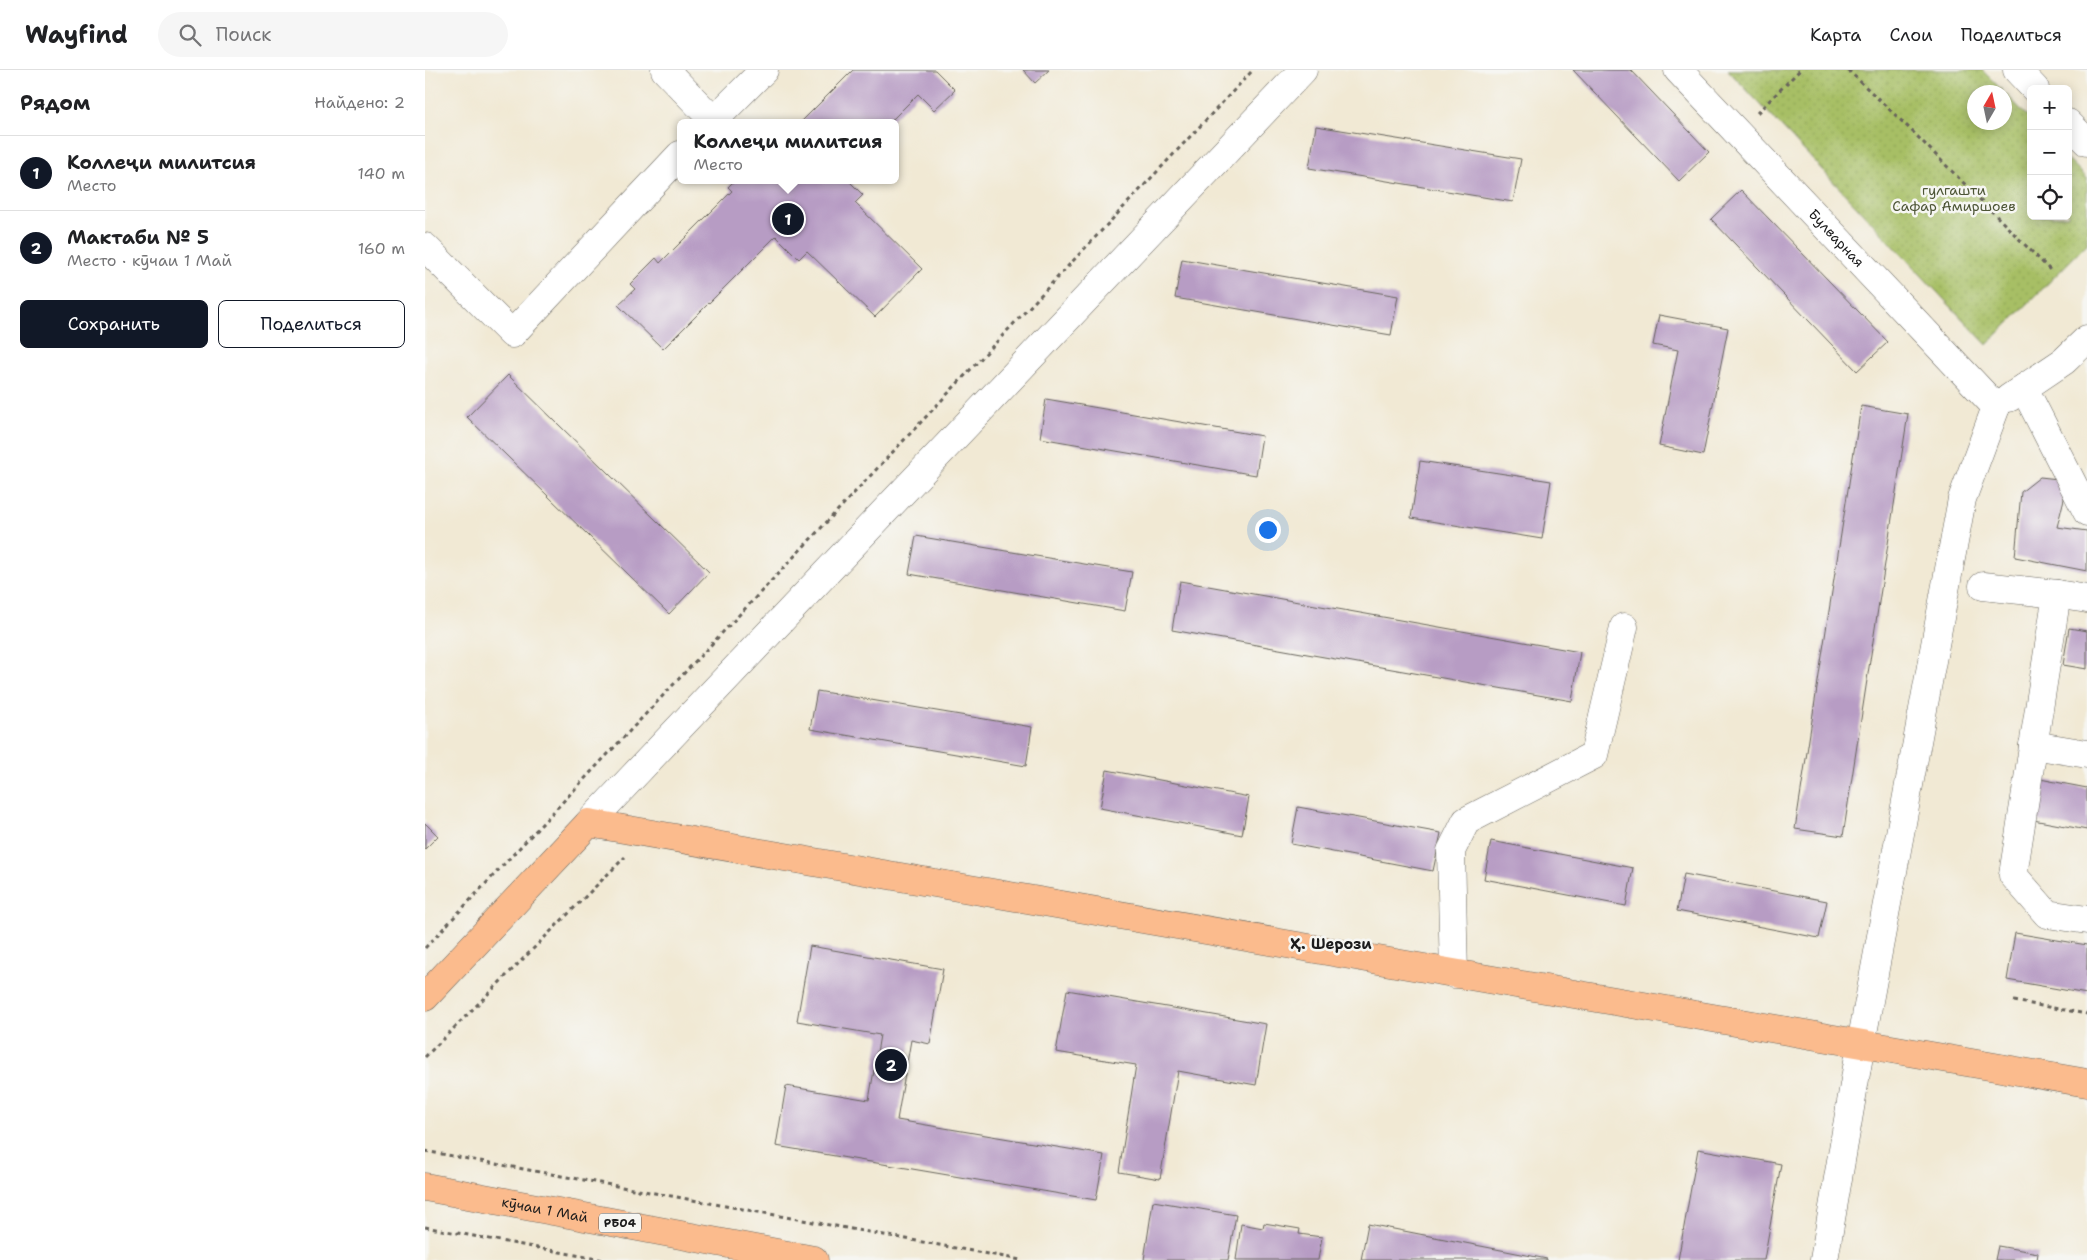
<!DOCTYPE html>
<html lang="ru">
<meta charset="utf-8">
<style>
:root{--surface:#fff;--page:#f6f6f6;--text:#202124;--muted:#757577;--line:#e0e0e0;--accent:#111827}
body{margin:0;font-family:"Shantell Sans",sans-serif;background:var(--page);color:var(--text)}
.controls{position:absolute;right:15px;top:15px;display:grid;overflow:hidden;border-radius:8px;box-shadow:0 2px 12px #0003}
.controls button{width:45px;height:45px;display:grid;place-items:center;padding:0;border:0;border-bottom:1px solid var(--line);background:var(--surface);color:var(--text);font:25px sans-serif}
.compass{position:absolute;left:1542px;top:15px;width:45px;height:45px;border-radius:50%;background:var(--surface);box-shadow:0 2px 12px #0003;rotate:9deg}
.you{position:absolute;left:842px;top:459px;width:18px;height:18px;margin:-12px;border:4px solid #fff;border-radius:50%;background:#1a73e8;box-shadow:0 0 0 8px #1a73e833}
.badge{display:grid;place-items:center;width:32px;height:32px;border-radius:50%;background:var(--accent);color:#fff;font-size:16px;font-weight:700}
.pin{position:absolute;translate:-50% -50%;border:2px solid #fff;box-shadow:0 1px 5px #0006}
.popup{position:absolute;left:252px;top:49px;width:222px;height:65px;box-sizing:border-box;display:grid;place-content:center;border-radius:8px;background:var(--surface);filter:drop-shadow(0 1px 4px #0005);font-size:16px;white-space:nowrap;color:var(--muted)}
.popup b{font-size:19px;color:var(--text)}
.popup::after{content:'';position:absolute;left:50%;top:100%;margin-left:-10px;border:10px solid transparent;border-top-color:var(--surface)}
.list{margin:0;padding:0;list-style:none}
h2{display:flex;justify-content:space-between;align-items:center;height:65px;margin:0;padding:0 20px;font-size:21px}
h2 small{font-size:16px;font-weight:400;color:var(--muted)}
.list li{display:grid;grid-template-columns:32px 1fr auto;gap:15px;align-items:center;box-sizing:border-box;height:75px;padding:0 20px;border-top:1px solid var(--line)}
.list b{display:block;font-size:19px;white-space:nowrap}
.list p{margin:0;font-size:16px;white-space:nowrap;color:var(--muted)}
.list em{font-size:16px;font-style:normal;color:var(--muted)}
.actions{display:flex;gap:10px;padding:15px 20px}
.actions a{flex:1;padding:11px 0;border:1px solid var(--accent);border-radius:8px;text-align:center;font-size:18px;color:var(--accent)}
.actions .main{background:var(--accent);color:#fff}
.icon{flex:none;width:28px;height:28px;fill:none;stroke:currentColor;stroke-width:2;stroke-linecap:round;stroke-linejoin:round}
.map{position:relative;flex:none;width:1662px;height:1190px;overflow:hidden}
header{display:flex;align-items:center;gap:30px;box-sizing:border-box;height:70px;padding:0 25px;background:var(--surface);border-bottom:1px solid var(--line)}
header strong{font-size:24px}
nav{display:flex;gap:28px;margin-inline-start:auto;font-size:18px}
.search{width:350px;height:45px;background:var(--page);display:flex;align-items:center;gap:12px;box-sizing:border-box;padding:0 18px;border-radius:28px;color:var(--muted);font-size:19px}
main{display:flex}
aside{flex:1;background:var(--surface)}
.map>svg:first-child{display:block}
</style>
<header>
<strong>Wayfind</strong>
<div class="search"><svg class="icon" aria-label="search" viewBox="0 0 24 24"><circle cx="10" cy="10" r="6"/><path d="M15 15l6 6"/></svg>Поиск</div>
<nav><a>Карта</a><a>Слои</a><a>Поделиться</a></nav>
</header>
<main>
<aside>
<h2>Рядом<small>Найдено: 2</small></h2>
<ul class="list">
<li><span class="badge">1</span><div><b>Коллеҷи милитсия</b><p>Место</p></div><em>140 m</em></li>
<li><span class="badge">2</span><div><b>Мактаби № 5</b><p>Место · кӯчаи 1 Май</p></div><em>160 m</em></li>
</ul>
<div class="actions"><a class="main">Сохранить</a><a>Поделиться</a></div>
</aside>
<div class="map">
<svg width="1662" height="1190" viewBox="0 0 1662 1190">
<defs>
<pattern id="park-dots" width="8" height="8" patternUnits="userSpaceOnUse" patternTransform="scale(1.25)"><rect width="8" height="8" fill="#a7bf65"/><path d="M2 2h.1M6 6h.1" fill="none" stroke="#8fa457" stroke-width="1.8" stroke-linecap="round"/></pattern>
</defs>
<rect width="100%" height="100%" fill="#f6f6f2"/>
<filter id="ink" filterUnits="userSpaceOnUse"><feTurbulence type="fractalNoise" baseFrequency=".02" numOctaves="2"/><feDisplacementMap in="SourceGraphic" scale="10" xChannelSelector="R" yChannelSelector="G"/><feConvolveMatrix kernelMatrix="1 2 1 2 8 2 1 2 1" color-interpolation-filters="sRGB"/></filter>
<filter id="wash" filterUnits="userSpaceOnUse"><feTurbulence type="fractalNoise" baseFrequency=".0096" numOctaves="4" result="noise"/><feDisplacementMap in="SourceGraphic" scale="20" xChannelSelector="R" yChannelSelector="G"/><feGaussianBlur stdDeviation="1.12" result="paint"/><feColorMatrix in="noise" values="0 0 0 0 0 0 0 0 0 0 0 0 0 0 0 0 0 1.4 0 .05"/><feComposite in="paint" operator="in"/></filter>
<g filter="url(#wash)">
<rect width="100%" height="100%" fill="#f1e9d4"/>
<path fill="url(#park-dots)" stroke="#626e40" d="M 1303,0 L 1557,0 L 1579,22 L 1550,22 L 1550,52 L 1580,52 L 1580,23 L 1606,50 L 1606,146 L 1643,146 L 1643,89 L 1662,108 L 1662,174 L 1562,275 Z"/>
<g id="blocks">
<path fill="#b79cc4" d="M 428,0 L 510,0 L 530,20 L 509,40 L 493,24 L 464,53 L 375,53 Z
M 598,0 L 624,0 L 610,13 Z
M 1148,0 L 1206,0 L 1284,82 L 1254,111 Z
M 891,56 L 1096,89 L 1088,132 L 884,98 Z
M 310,110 L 423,110 L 438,125 L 430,133 L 497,199 L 450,247 L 382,181 L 374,189 L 351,166 L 238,279 L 193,235 L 210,219 L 205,214 L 231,188 L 235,193 L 307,121 L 303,117 Z
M 1316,120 L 1463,272 L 1432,301 L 1286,149 Z
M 757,189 L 973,226 L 966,265 L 750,228 Z
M 1234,245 L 1303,258 L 1278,385 L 1234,376 L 1253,280 L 1228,275 Z
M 83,305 L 284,502 L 244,544 L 42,347 Z
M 621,329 L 837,366 L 831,405 L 615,368 Z
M 1436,336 L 1483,344 L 1418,766 L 1370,759 Z
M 995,391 L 1126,411 L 1117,469 L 986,448 Z
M 1615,407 L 1633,409 L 1639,429 L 1632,457 L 1662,461 L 1662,501 L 1590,487 L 1596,422 Z
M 491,466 L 707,502 L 700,541 L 484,504 Z
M 755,511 L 1155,582 L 1147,631 L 747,560 Z
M 1644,558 L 1662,561 L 1662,599 L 1638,595 Z
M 392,621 L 607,657 L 601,696 L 385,659 Z
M 682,700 L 824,727 L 817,765 L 675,738 Z
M 1615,709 L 1662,718 L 1662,760 L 1608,750 Z
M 873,737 L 1016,763 L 1008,801 L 866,774 Z
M 0,753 L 13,766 L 0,779 Z
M 1066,771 L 1208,798 L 1201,836 L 1059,809 Z
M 1259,804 L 1402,831 L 1394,868 L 1252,841 Z
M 1590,863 L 1662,875 L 1662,924 L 1582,910 Z
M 385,876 L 518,899 L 505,974 L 486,970 L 472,1050 L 679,1085 L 671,1130 L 351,1076 L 361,1016 L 444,1030 L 455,965 L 372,951 Z
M 642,920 L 841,954 L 831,1015 L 753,1001 L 735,1109 L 694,1102 L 711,995 L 631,982 Z
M 1273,1079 L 1356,1094 L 1339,1190 L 1253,1190 Z
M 728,1131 L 811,1145 L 803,1190 L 719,1190 Z
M 839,1153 L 875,1159 L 874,1164 L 897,1167 L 893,1190 L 811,1190 L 816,1154 L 838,1158 Z
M 943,1154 L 1122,1189 L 1122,1190 L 936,1190 Z
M 1573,1176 L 1613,1183 L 1612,1190 L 1570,1190 Z"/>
</g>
</g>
<g filter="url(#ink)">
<use href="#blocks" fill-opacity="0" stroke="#67645c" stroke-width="1"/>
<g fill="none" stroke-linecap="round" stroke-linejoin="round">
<g stroke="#67645c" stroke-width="29">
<g id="minor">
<path d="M 240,0 L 288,50"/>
<path id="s1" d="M 1253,0 L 1571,337"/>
<path d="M 1592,0 L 1610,19"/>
<path d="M 286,53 L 339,0"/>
<path d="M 1643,53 L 1662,72"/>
<path d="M 0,177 L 87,264 L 255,85"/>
<path d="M 1599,318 L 1662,442"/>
<path d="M 1584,328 L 1639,291 L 1662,269"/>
<path d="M 1558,516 L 1632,524 L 1588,805 L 1622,844 L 1662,850"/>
<path d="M 1632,524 L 1662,529"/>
<path d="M 1608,675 L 1662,684"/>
<path d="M 164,753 L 878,0"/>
<path d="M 1029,904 L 1026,781 L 1041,751 L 1169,685 L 1199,557"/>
<path d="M 1399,1190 L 1436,974 L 1537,429 L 1571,337"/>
</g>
</g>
<g stroke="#67645c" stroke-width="29">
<g id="major">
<path d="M 0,927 L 164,753 L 1662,1013"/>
<path id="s2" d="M 0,1117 L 389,1190"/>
</g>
</g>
<path stroke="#67645c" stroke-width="3" stroke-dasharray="4 4" stroke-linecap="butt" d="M 1423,0 L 1486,60 L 1625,200
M 1332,43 L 1375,0
M 0,878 L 828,0
M 1589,931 L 1662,944
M 0,987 L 200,787
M 0,1081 L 596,1190
M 0,1157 L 178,1190"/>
<use href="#minor" stroke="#fff" stroke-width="28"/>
<use href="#major" stroke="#fbbb8d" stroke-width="28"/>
</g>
</g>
<g text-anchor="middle" stroke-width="5" stroke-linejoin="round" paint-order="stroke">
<rect fill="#f6f6f2" stroke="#5d5d5c" stroke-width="1" x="174" y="1143.5" width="42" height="19" rx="4"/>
<g font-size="12" font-weight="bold" fill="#1c1c1c">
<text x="195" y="1157">РБ04</text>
</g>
<g font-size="14" fill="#4d5536" stroke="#f6f6f2">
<text x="1529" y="125">гулгашти<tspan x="1529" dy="16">Сафар Амиршоев</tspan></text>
</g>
<g font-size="14" fill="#1c1c1c" stroke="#f6f6f2">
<text dy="5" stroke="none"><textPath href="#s1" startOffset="231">Булварная</textPath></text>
<text dy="5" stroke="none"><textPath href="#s2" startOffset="122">кӯчаи 1 Май</textPath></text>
</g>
<g font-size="15" font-weight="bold" fill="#1c1c1c" stroke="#f6f6f2">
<text x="906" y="879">Ҳ. Шерози</text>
</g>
</g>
</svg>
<div class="controls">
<button>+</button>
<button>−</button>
<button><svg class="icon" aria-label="locate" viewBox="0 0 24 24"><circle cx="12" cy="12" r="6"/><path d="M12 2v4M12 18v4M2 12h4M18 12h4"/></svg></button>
</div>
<svg class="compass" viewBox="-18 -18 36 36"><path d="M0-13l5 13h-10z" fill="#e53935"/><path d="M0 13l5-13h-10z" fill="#757577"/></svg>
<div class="you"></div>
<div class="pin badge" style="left:363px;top:149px">1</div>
<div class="popup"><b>Коллеҷи милитсия</b>Место</div>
<div class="pin badge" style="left:466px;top:995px">2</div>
</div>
</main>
